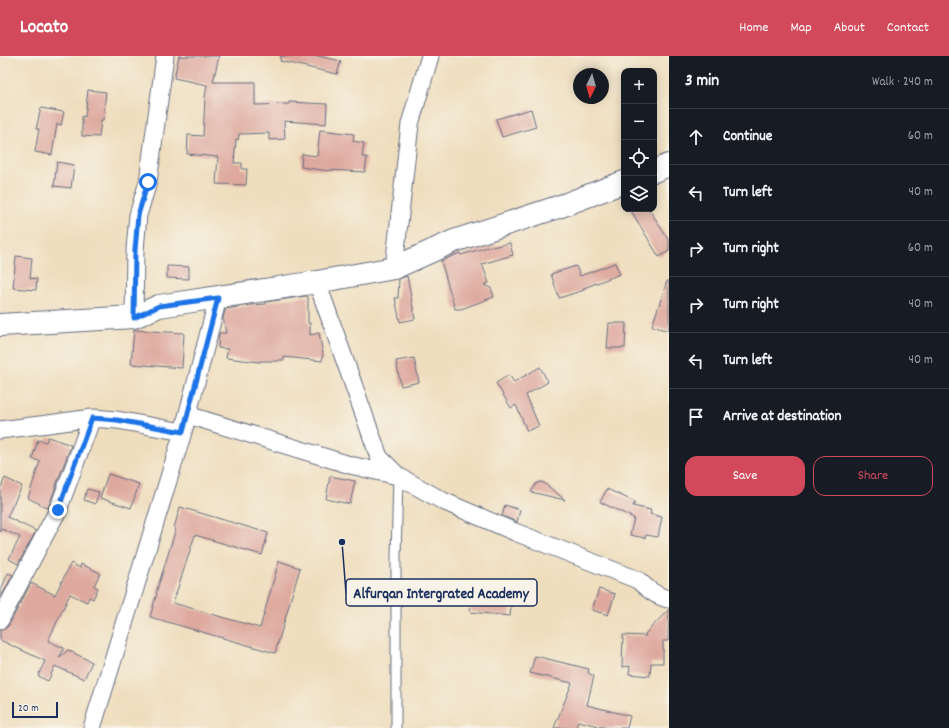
<!DOCTYPE html>
<meta charset="utf-8">
<style>
:root{--surface:#171b24;--page:#242831;--text:#f1f3f6;--muted:#9ea1a6;--line:#363941;--accent:#d1495b}
body{margin:0;font-family:Dekko,sans-serif;background:var(--page);color:var(--text)}
.controls{position:absolute;right:12px;top:12px;display:grid;overflow:hidden;border-radius:8px;box-shadow:0 2px 10px #0003}
.controls button{width:36px;height:36px;display:grid;place-items:center;padding:0;border:0;border-bottom:1px solid var(--line);background:var(--surface);color:var(--text);font:20px sans-serif}
.compass{position:absolute;left:573px;top:12px;width:36px;height:36px;border-radius:50%;background:var(--surface);box-shadow:0 2px 10px #0003;rotate:185deg}
.scale{position:absolute;left:12px;bottom:10px;width:46px;box-sizing:border-box;padding-left:4px;border:2px solid #1b2f5e;border-top:0;font-size:11px;line-height:14px;white-space:nowrap;color:#1b2f5e;-webkit-text-stroke:3px #f7f3e8;paint-order:stroke}
.stop{position:absolute;width:12px;height:12px;margin:-9px;border:3px solid #1a73e8;border-radius:50%;background:#fff}
.stop.end{background:#1a73e8;border-color:#fff;box-shadow:0 1px 4px #0008}
.list{margin:0;padding:0;list-style:none}
h2{display:flex;justify-content:space-between;align-items:center;height:52px;margin:0;padding:0 16px;font-size:17px}
h2 small{font-size:13px;font-weight:400;color:var(--muted)}
.list li{display:grid;grid-template-columns:26px 1fr auto;gap:12px;align-items:center;box-sizing:border-box;height:56px;padding:0 16px;border-top:1px solid var(--line)}
.list b{display:block;font-size:15px;white-space:nowrap}
.list em{font-size:13px;font-style:normal;color:var(--muted)}
.actions{display:flex;gap:8px;padding:12px 16px}
.actions a{flex:1;padding:9px 0;border:1px solid var(--accent);border-radius:12px;text-align:center;font-size:14px;color:var(--accent)}
.actions .main{background:var(--accent);color:#fff}
.icon{flex:none;width:22px;height:22px;fill:none;stroke:currentColor;stroke-width:2;stroke-linecap:round;stroke-linejoin:round}
.map{position:relative;flex:none;width:669px;height:672px;overflow:hidden}
header{display:flex;align-items:center;gap:24px;box-sizing:border-box;height:56px;padding:0 20px;background:var(--accent);color:#fff}
header strong{font-size:19px}
nav{display:flex;gap:22px;margin-inline-start:auto;font-size:14px}
main{display:flex}
aside{flex:1;background:var(--surface)}
.map>svg:first-child{display:block}
</style>
<header>
<strong>Locato</strong>
<nav><a>Home</a><a>Map</a><a>About</a><a>Contact</a></nav>
</header>
<main>
<div class="map">
<svg width="669" height="672" viewBox="0 0 669 672">
<rect width="100%" height="100%" fill="#f7f3e8"/>
<filter id="ink" filterUnits="userSpaceOnUse"><feTurbulence type="fractalNoise" baseFrequency=".025" numOctaves="2"/><feDisplacementMap in="SourceGraphic" scale="8" xChannelSelector="R" yChannelSelector="G"/><feConvolveMatrix kernelMatrix="1 2 1 2 8 2 1 2 1" color-interpolation-filters="sRGB"/></filter>
<filter id="wash" filterUnits="userSpaceOnUse"><feTurbulence type="fractalNoise" baseFrequency=".012" numOctaves="4" result="noise"/><feDisplacementMap in="SourceGraphic" scale="16" xChannelSelector="R" yChannelSelector="G"/><feGaussianBlur stdDeviation="0.9" result="paint"/><feColorMatrix in="noise" values="0 0 0 0 0 0 0 0 0 0 0 0 0 0 0 0 0 1.4 0 .05"/><feComposite in="paint" operator="in"/></filter>
<g filter="url(#wash)">
<rect width="100%" height="100%" fill="#efdebe"/>
<g id="blocks">
<path fill="#dea89e" d="M 179,0 L 219,0 L 213,26 L 255,26 L 255,49 L 289,48 L 289,46 L 327,48 L 326,68 L 284,65 L 285,83 L 269,84 L 269,77 L 239,78 L 238,84 L 236,83 L 234,107 L 242,107 L 242,113 L 247,113 L 246,129 L 216,128 L 218,101 L 187,98 L 188,79 L 203,80 L 205,41 L 207,29 L 174,22 Z
M 281,0 L 318,0 L 341,5 L 337,18 L 280,5 Z
M 88,34 L 106,36 L 103,64 L 101,64 L 99,81 L 82,80 L 82,60 L 85,61 Z
M 41,52 L 64,56 L 61,69 L 57,68 L 52,99 L 35,96 L 39,73 L 36,73 Z
M 531,53 L 536,71 L 502,81 L 496,63 Z
M 320,74 L 354,78 L 353,85 L 364,87 L 362,101 L 367,101 L 365,116 L 329,114 L 329,115 L 301,111 L 302,98 L 317,100 Z
M 57,106 L 74,109 L 71,132 L 54,130 Z
M 630,153 L 649,153 L 669,185 L 669,195 L 659,201 Z
M 510,187 L 513,199 L 482,208 L 489,227 L 484,229 L 491,232 L 494,241 L 461,253 L 455,253 L 441,205 L 460,197 L 461,199 L 491,190 L 492,191 Z
M 16,200 L 32,202 L 30,222 L 37,223 L 36,234 L 13,232 Z
M 615,207 L 620,218 L 584,232 L 584,234 L 559,242 L 551,218 L 576,210 L 580,220 Z
M 167,210 L 189,211 L 189,223 L 167,222 Z
M 407,220 L 415,263 L 400,266 L 395,242 L 398,242 L 399,223 Z
M 667,225 L 669,225 L 669,275 L 652,270 Z
M 306,240 L 308,241 L 308,267 L 310,267 L 310,279 L 319,277 L 323,298 L 322,305 L 284,301 L 284,304 L 278,304 L 278,305 L 260,305 L 260,306 L 226,302 L 228,293 L 218,292 L 219,277 L 226,277 L 223,261 L 226,253 L 250,249 L 266,248 L 266,246 Z
M 609,267 L 626,267 L 625,292 L 607,292 Z
M 134,274 L 184,277 L 182,312 L 131,308 Z
M 414,302 L 419,326 L 401,330 L 396,305 Z
M 540,311 L 548,326 L 526,339 L 539,370 L 527,375 L 516,349 L 511,352 L 496,327 L 509,319 L 514,326 Z
M 48,381 L 71,389 L 48,452 L 28,442 L 40,405 L 32,403 L 38,384 L 46,386 Z
M 108,418 L 139,428 L 131,452 L 100,442 Z
M 330,420 L 355,425 L 350,448 L 326,443 Z
M 5,422 L 22,430 L 7,461 L 36,475 L 18,508 L 9,503 L 20,481 L 2,473 L 0,476 L 0,433 Z
M 540,426 L 544,427 L 565,444 L 531,436 L 536,428 Z
M 87,433 L 99,436 L 95,448 L 84,444 Z
M 607,433 L 635,446 L 633,450 L 651,454 L 650,458 L 662,461 L 658,481 L 646,479 L 645,482 L 630,479 L 634,462 L 600,446 Z
M 505,449 L 520,454 L 517,466 L 502,460 Z
M 180,451 L 268,477 L 262,499 L 195,479 L 173,547 L 260,572 L 279,505 L 300,512 L 275,597 L 150,561 L 157,537 L 156,537 L 176,473 L 174,472 Z
M 71,507 L 80,512 L 81,508 L 100,517 L 94,530 L 98,532 L 93,543 L 89,541 L 87,546 L 70,538 L 48,585 L 64,592 L 59,602 L 68,594 L 92,606 L 84,623 L 55,610 L 48,625 L 38,620 L 45,605 L 0,584 L 0,574 L 5,573 L 9,569 L 31,527 L 55,539 Z
M 8,517 L 13,519 L 0,543 L 0,536 Z
M 472,530 L 513,534 L 510,560 L 470,556 Z
M 599,533 L 615,538 L 608,559 L 592,554 Z
M 669,553 L 668,585 L 663,585 L 663,607 L 651,607 L 650,620 L 629,618 L 630,610 L 622,611 L 623,579 L 646,580 L 645,578 Z
M 535,600 L 589,613 L 588,617 L 594,620 L 587,649 L 630,660 L 627,672 L 607,672 L 578,665 L 576,672 L 554,672 L 572,627 L 530,617 Z"/>
</g>
</g>
<g filter="url(#ink)">
<use href="#blocks" fill-opacity="0" stroke="#656c80" stroke-width="1"/>
<g fill="none" stroke-linecap="round" stroke-linejoin="round">
<g stroke="#656c80" stroke-width="11">
<path id="service" d="M 396,672 L 396,503 L 398,420"/>
</g>
<g stroke="#656c80" stroke-width="19">
<path id="minor" d="M 394,212 L 410,68 L 430,0
M 317,226 L 379,401 L 398,420 L 443,445 L 515,476 L 638,524 C 646,532 657,541 669,543
M 134,261 L 135,194 L 138,159 L 148,126 L 165,0
M 188,359 L 350,409 L 398,420
M 0,374 L 48,368 L 92,362 L 117,364 L 183,376
M 0,564 L 58,454 L 92,362
M 92,672 L 183,376 L 218,242"/>
</g>
<g stroke="#656c80" stroke-width="24">
<path id="tertiary" d="M 654,115 L 669,109
M 0,269 L 134,261 L 159,250 L 317,226 L 394,212 L 454,185 L 561,150 L 624,126"/>
</g>
<use href="#service" stroke="#fff" stroke-width="9"/>
<use href="#minor" stroke="#fff" stroke-width="17"/>
<use href="#tertiary" stroke="#fff" stroke-width="22"/>
</g>
</g>
<g fill="none" stroke-linecap="round" stroke-linejoin="round" filter="url(#ink)">
<path stroke="#1a73e8" stroke-width="5" d="M 58,454 L 92,362 L 117,364 L 183,376 L 218,242 L 159,250 L 134,262 L 135,194 L 138,159 L 148,126"/>
</g>
<path fill="none" stroke="#1b2f5e" stroke-width="1.5" d="M342 486L346 537"/>
<circle fill="#1b2f5e" stroke="#f7f3e8" stroke-width="1.5" cx="342" cy="486" r="4"/>
<rect fill="#f7f3e8" stroke="#1b2f5e" stroke-width="1.5" x="346" y="523" width="191" height="27" rx="4"/>
<g font-size="15" text-anchor="middle" font-weight="bold" fill="#1b2f5e">
<text x="441" y="542">Alfurqan Intergrated Academy</text>
</g>
</svg>
<div class="controls">
<button>+</button>
<button>−</button>
<button><svg class="icon" aria-label="locate" viewBox="0 0 24 24"><circle cx="12" cy="12" r="6"/><path d="M12 2v4M12 18v4M2 12h4M18 12h4"/></svg></button>
<button><svg class="icon" aria-label="layers" viewBox="0 0 24 24"><path d="M12 4l9 5-9 5-9-5zM3 14l9 5 9-5"/></svg></button>
</div>
<svg class="compass" viewBox="-18 -18 36 36"><path d="M0-13l5 13h-10z" fill="#e53935"/><path d="M0 13l5-13h-10z" fill="#9ea1a6"/></svg>
<div class="scale">20 m</div>
<div class="stop" style="left:148px;top:126px"></div>
<div class="stop end" style="left:58px;top:454px"></div>
</div>
<aside>
<h2>3 min<small>Walk · 240 m</small></h2>
<ul class="list">
<li><svg class="icon" aria-label="ahead" viewBox="0 0 24 24"><path d="M12 20V5M6 11l6-6 6 6"/></svg><div><b>Continue</b></div><em>60 m</em></li>
<li><svg class="icon" aria-label="left" viewBox="0 0 24 24"><path d="M17 20v-9H6M10 6l-5 5 5 5"/></svg><div><b>Turn left</b></div><em>40 m</em></li>
<li><svg class="icon" aria-label="right" viewBox="0 0 24 24"><path d="M7 20v-9h11M14 6l5 5-5 5"/></svg><div><b>Turn right</b></div><em>60 m</em></li>
<li><svg class="icon" aria-label="right" viewBox="0 0 24 24"><path d="M7 20v-9h11M14 6l5 5-5 5"/></svg><div><b>Turn right</b></div><em>40 m</em></li>
<li><svg class="icon" aria-label="left" viewBox="0 0 24 24"><path d="M17 20v-9H6M10 6l-5 5 5 5"/></svg><div><b>Turn left</b></div><em>40 m</em></li>
<li><svg class="icon" aria-label="arrive" viewBox="0 0 24 24"><path d="M6 21V4h12l-3 4 3 4H6"/></svg><div><b>Arrive at destination</b></div></li>
</ul>
<div class="actions"><a class="main">Save</a><a>Share</a></div>
</aside>
</main>
